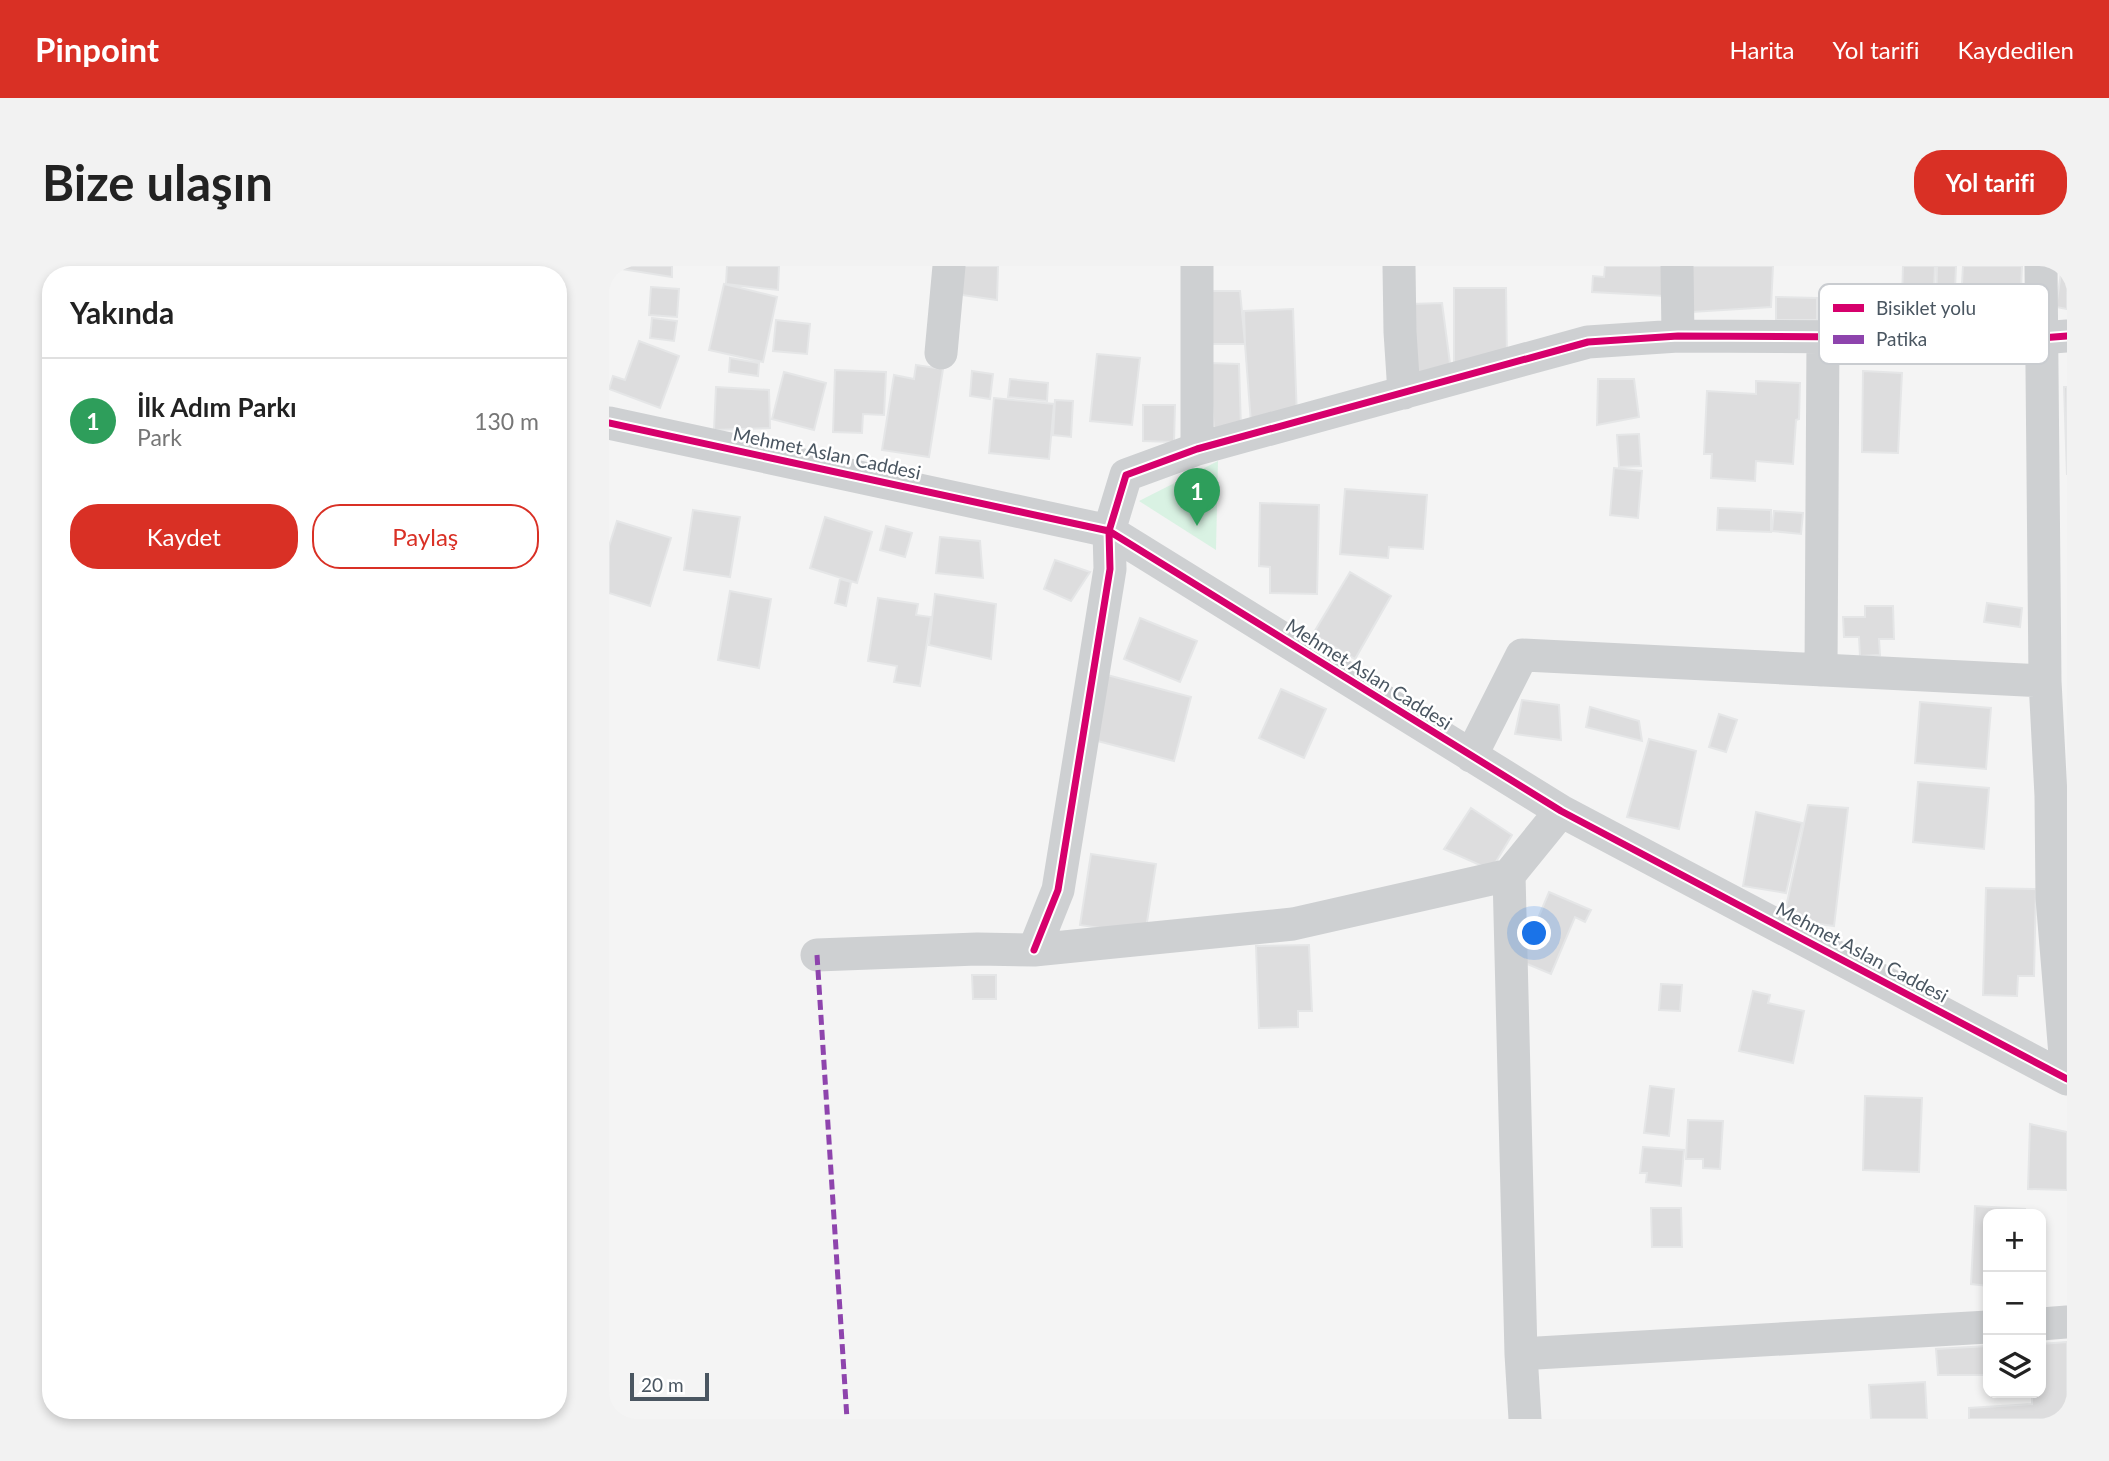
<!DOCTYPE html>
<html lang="tr">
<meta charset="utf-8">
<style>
:root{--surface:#fff;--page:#f2f2f2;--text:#222;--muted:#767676;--line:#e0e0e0;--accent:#d93025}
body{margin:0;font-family:Lato,sans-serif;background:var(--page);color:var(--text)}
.controls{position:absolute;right:21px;bottom:21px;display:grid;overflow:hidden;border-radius:14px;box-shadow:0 4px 10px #0003}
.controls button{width:63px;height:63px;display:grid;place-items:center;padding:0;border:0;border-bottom:2px solid var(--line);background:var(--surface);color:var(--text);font:35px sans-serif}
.scale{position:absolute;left:21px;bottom:18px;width:79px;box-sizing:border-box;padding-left:7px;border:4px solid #4a5661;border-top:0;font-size:19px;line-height:24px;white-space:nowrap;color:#4a5661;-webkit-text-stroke:5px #fff;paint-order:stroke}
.you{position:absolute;left:926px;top:668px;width:24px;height:24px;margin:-18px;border:5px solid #fff;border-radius:50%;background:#1a73e8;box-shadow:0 0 0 10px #1a73e833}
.badge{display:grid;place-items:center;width:46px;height:46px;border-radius:50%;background:var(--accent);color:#fff;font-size:23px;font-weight:700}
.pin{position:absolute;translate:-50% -58px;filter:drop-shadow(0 2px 4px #0008)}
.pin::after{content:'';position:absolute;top:37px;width:24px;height:21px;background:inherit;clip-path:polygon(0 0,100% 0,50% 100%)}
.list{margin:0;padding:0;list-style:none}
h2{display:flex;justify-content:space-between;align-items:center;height:91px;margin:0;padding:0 28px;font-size:30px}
h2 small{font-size:23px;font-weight:400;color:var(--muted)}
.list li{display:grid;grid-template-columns:46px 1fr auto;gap:21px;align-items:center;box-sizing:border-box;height:126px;padding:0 28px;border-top:2px solid var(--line)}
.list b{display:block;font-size:26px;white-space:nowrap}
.list p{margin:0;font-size:23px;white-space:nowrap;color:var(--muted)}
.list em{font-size:23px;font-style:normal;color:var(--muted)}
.actions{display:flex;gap:14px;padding:21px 28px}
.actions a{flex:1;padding:16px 0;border:2px solid var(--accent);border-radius:28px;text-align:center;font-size:24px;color:var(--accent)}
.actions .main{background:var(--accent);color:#fff}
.icon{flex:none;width:38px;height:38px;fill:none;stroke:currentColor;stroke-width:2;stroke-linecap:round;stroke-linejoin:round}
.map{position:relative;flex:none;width:1458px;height:1153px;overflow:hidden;border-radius:28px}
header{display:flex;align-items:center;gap:42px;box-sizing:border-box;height:98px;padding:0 35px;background:var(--accent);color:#fff}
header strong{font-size:33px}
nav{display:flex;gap:38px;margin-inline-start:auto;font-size:24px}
.intro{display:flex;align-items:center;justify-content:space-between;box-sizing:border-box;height:168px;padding:0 42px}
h1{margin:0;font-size:49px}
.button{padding:18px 32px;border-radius:28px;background:var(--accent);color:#fff;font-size:24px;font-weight:700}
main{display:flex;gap:42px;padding:0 42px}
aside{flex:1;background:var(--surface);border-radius:28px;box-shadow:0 4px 10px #0003}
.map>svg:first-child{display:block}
</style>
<header>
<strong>Pinpoint</strong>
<nav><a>Harita</a><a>Yol tarifi</a><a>Kaydedilen</a></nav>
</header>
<div class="intro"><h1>Bize ulaşın</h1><a class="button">Yol tarifi</a></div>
<main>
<aside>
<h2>Yakında<small></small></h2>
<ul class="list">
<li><span class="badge" style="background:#2e9e5b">1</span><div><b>İlk Adım Parkı</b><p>Park</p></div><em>130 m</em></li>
</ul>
<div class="actions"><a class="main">Kaydet</a><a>Paylaş</a></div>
</aside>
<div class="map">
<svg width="1458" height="1153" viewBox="0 0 1458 1153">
<rect width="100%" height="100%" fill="#f4f4f4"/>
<path fill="#d9f2e3" d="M 609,195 L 607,284 L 530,235 Z"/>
<path fill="#ddddde" stroke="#e5e6e7" stroke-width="2" d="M 6,0 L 63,0 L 63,11 L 6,2 Z
M 118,0 L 170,0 L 169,24 L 117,18 Z
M 350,0 L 389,0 L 388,34 L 346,28 Z
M 996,0 L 1057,0 L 1056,30 L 983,26 L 984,10 L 995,11 Z
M 1082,0 L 1164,0 L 1162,41 L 1083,46 Z
M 1294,0 L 1326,0 L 1324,48 L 1344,49 L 1344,70 L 1292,68 Z
M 1328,0 L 1347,0 L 1345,47 L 1327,46 Z
M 1354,0 L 1413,0 L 1412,24 L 1404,24 L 1402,55 L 1351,52 Z
M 1453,0 L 1458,0 L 1458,43 L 1447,41 Z
M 115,18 L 168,31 L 154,96 L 100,84 Z
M 42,21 L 70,23 L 68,51 L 40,49 Z
M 845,22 L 897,22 L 898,94 L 845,105 Z
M 599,25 L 631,25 L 636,78 L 601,78 Z
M 1167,31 L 1208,32 L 1208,54 L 1167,54 Z
M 833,37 L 842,105 L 808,111 L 802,38 Z
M 684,43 L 688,152 L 642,157 L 636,78 L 635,45 Z
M 43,52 L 68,55 L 65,75 L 41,72 Z
M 167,54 L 201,58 L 198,88 L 164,85 Z
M 30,75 L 70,90 L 51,142 L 0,123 L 4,110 L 16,114 Z
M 488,88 L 531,92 L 523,159 L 481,155 Z
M 121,92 L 150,97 L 149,110 L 120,106 Z
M 600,97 L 630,98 L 632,163 L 605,164 Z
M 307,99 L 334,103 L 320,191 L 273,184 L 285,109 L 305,113 Z
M 226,104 L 277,106 L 275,149 L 254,148 L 253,167 L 224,166 Z
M 363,105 L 384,108 L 381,133 L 361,130 Z
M 1254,105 L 1293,107 L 1289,187 L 1253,186 Z
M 175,106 L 217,117 L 205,164 L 163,153 Z
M 401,113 L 439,117 L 438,135 L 399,131 Z
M 989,113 L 1025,113 L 1030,151 L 988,159 Z
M 1147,115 L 1191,117 L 1190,153 L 1187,154 L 1184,198 L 1147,195 L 1146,215 L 1102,212 L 1103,188 L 1095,188 L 1098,125 L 1147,128 Z
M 107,121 L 160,124 L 161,162 L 105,164 Z
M 1455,121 L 1458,121 L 1458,209 Z
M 385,132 L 445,138 L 440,193 L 380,187 Z
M 446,134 L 464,135 L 462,171 L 444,169 Z
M 534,139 L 566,139 L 565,176 L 534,175 Z
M 1030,168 L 1032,200 L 1010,201 L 1008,169 Z
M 1005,202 L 1033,205 L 1029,252 L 1001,249 Z
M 736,223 L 818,229 L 814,283 L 780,281 L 779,292 L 731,288 Z
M 651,237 L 710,239 L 708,328 L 661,327 L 661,301 L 650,300 Z
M 1109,242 L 1162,244 L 1162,266 L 1108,264 Z
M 84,244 L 131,251 L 121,311 L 75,304 Z
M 1165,245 L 1194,247 L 1192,268 L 1163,265 Z
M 216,251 L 263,266 L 248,317 L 201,302 Z
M 8,255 L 62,272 L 41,340 L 0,327 L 0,280 Z
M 277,260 L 303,267 L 296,291 L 271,284 Z
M 331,271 L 371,275 L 374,312 L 327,307 Z
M 446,294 L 481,306 L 462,335 L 435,323 Z
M 741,306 L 782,330 L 746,393 L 704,368 Z
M 231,313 L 242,316 L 237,340 L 226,337 Z
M 121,325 L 162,333 L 150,402 L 109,394 Z
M 326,328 L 387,338 L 382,393 L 320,379 Z
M 269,332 L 309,338 L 307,349 L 322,351 L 311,420 L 285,416 L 288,400 L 259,395 Z
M 1378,337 L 1413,342 L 1411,361 L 1375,356 Z
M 1256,340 L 1284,340 L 1285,373 L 1270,373 L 1271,389 L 1251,390 L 1250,371 L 1235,371 L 1234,351 L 1256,351 Z
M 531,352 L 588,375 L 571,416 L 515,393 Z
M 498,409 L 582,431 L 565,495 L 481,473 Z
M 672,423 L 717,443 L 695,492 L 650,472 Z
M 913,434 L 950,439 L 952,474 L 906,468 Z
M 1311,436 L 1382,442 L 1377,503 L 1306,497 Z
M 981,441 L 1030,455 L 1033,475 L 977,461 Z
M 1110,448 L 1128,454 L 1117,486 L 1100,481 Z
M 1040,473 L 1087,485 L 1070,563 L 1018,551 Z
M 1309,516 L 1380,522 L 1375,583 L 1304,576 Z
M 1199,539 L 1239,542 L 1225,660 L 1210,658 L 1176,646 Z
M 862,542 L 903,569 L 882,604 L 835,583 Z
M 1147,546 L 1193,557 L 1177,627 L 1134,620 Z
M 482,588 L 547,598 L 536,669 L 471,659 Z
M 1377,622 L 1427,623 L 1425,710 L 1409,710 L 1408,730 L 1374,729 Z
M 940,626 L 982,644 L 976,656 L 966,651 L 942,708 L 911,695 Z
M 700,679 L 703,745 L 689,745 L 689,761 L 650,762 L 647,680 Z
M 363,709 L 387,709 L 387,733 L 364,733 Z
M 1052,718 L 1073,719 L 1071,745 L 1050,744 Z
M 1144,725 L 1161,729 L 1159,737 L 1195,745 L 1184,797 L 1130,785 Z
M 1041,820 L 1065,823 L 1060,870 L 1035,867 Z
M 1256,830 L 1313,832 L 1310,906 L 1254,904 Z
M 1079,854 L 1114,855 L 1111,903 L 1094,902 L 1094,893 L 1077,893 Z
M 1421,858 L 1458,866 L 1458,924 L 1419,923 Z
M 1034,881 L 1075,884 L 1072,920 L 1037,916 L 1038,907 L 1031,907 Z
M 1366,940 L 1416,943 L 1416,948 L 1379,948 L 1379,1020 L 1362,1018 Z
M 1042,942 L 1072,942 L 1073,981 L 1043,981 Z
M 1458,1076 L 1458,1153 L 1360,1153 L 1360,1142 L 1423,1138 L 1423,1127 L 1432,1127 L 1432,1078 Z
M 1379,1080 L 1379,1109 L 1329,1109 L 1327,1083 Z
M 1316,1116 L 1318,1153 L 1262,1153 L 1260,1119 Z"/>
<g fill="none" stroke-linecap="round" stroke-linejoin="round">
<path stroke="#ced0d2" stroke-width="33" d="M 588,0 L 588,183
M 790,0 L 791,66 L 795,127
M 1068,0 L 1069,70
M 1432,0 L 1436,415 L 1442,530 L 1443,632 L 1458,813
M 332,87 L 340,0
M 0,157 L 500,265 L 952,545 L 1458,813
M 1212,404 L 1214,71
M 862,490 L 913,389 L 1436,415
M 900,609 L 912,1088 L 916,1153
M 425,684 L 449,624 L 501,303 L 500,265 L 517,209 L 588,183 L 979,76 L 1069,70 L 1432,72 L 1458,70
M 208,689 L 368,683 L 425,684 L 684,658 L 900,609 L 952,545
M 1432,1058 L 1458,1056
M 912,1088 L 1379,1061"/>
<path stroke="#8e44ad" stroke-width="5" stroke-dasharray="10 5" stroke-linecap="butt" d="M 208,689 L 238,1153"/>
<g stroke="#fff" stroke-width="11">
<path id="cycleway" d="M 0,157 L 500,265 L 952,545 L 1458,813
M 425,684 L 449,624 L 501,303 L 500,265 L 517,209 L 588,183 L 979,76 L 1069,70 L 1432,72 L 1458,70"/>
</g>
<use href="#cycleway" stroke="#d6006c" stroke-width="7"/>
</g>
<g text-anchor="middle" stroke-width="5" stroke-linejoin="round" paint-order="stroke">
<g font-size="19" fill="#4a5661" stroke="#fff">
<text transform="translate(218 187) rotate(12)" y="7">Mehmet Aslan Caddesi</text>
<text transform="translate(760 408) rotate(32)" y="7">Mehmet Aslan Caddesi</text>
<text transform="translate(1253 686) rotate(28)" y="7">Mehmet Aslan Caddesi</text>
</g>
</g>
<rect x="1210" y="18" width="230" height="80" rx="10" fill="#fff" stroke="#c9ccd0" stroke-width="2"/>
<rect x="1224" y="38" width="31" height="8" fill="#d6006c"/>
<rect x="1224" y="69" width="31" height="9" fill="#8e44ad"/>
<g font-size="19" fill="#4a5661">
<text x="1267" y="49">Bisiklet yolu</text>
<text x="1267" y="80">Patika</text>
</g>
</svg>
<div class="controls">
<button>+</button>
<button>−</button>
<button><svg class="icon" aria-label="layers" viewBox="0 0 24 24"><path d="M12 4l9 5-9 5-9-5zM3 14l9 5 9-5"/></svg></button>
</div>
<div class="scale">20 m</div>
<div class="you"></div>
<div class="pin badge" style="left:588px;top:260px;background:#2e9e5b">1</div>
</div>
</main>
